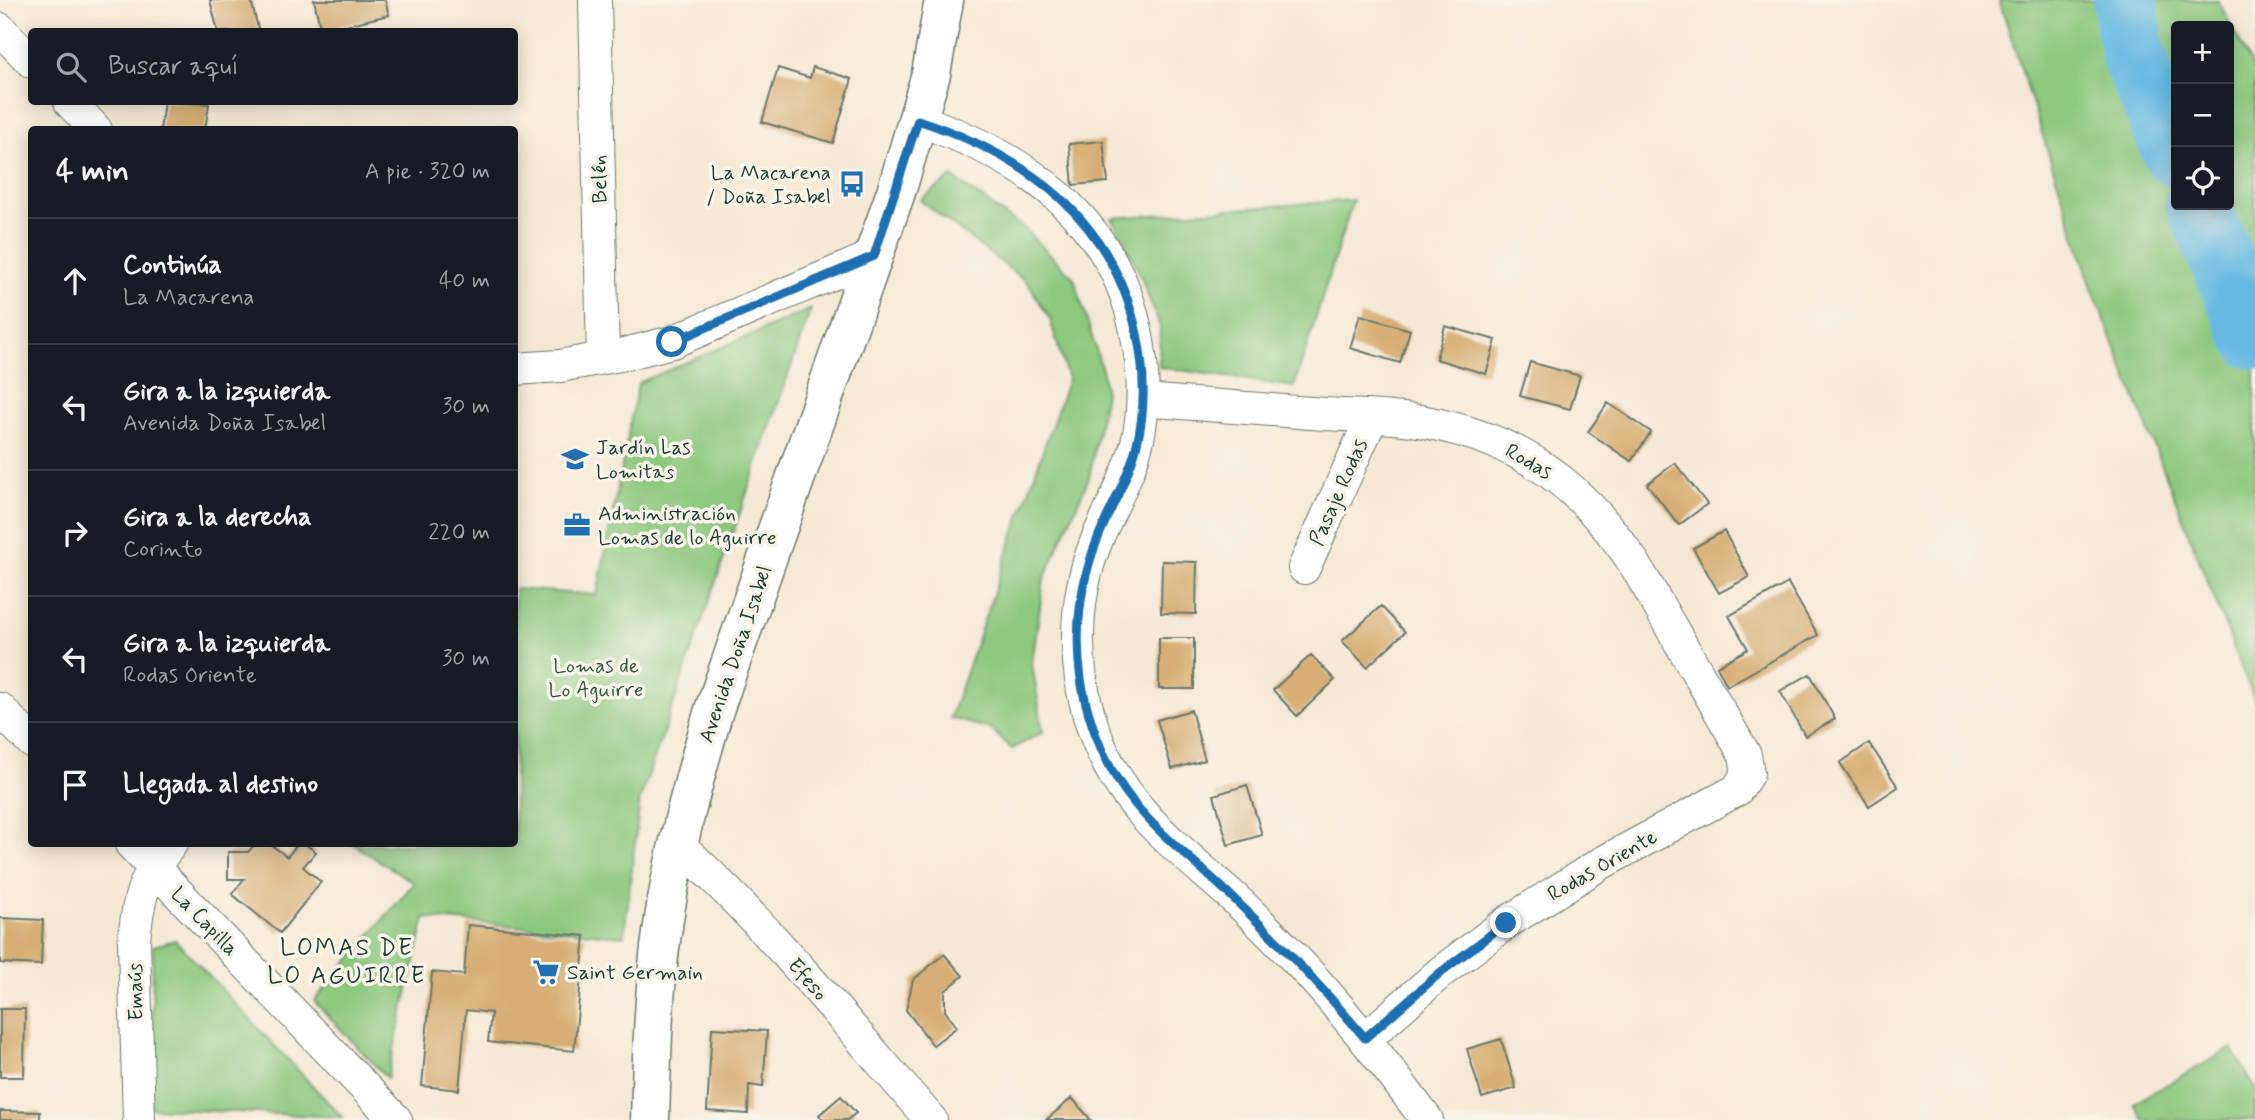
<!DOCTYPE html>
<html lang="es">
<meta charset="utf-8">
<style>
:root{--surface:#171b24;--page:#20242c;--text:#f1f3f6;--muted:#9ea1a6;--line:#363941}
body{margin:0;font-family:Mynerve,sans-serif;background:var(--page);color:var(--text)}
.controls{position:absolute;right:21px;top:21px;display:grid;overflow:hidden;border-radius:7px;box-shadow:0 4px 18px #0003}
.controls button{width:63px;height:63px;display:grid;place-items:center;padding:0;border:0;border-bottom:2px solid var(--line);background:var(--surface);color:var(--text);font:35px sans-serif}
.stop{position:absolute;width:21px;height:21px;margin:-16px;border:5px solid #1f6fb2;border-radius:50%;background:#fff}
.stop.end{background:#1f6fb2;border-color:#fff;box-shadow:0 2px 7px #0008}
.list{margin:0;padding:0;list-style:none}
h2{display:flex;justify-content:space-between;align-items:center;height:91px;margin:0;padding:0 28px;font-size:30px}
h2 small{font-size:23px;font-weight:400;color:var(--muted)}
.list li{display:grid;grid-template-columns:46px 1fr auto;gap:21px;align-items:center;box-sizing:border-box;height:126px;padding:0 28px;border-top:2px solid var(--line)}
.list b{display:block;font-size:26px;white-space:nowrap}
.list p{margin:0;font-size:23px;white-space:nowrap;color:var(--muted)}
.list em{font-size:23px;font-style:normal;color:var(--muted)}
.icon{flex:none;width:38px;height:38px;fill:none;stroke:currentColor;stroke-width:2;stroke-linecap:round;stroke-linejoin:round}
.map{position:relative;flex:none;width:2255px;height:1120px;overflow:hidden}
.search{position:absolute;background:var(--surface);box-shadow:0 4px 18px #0003;left:28px;top:28px;width:490px;height:77px;display:flex;align-items:center;gap:18px;box-sizing:border-box;padding:0 24px;border-radius:7px;color:var(--muted);font-size:26px}
.panel{position:absolute;background:var(--surface);box-shadow:0 4px 18px #0003;left:28px;top:126px;width:490px;height:721px;border-radius:7px}
.map>svg:first-child{display:block}
</style>
<div class="map">
<svg width="2255" height="1120" viewBox="0 0 2255 1120">
<rect width="100%" height="100%" fill="#f7f3e8"/>
<filter id="ink" filterUnits="userSpaceOnUse"><feTurbulence type="fractalNoise" baseFrequency=".0143" numOctaves="2"/><feDisplacementMap in="SourceGraphic" scale="14" xChannelSelector="R" yChannelSelector="G"/><feConvolveMatrix kernelMatrix="1 2 1 2 8 2 1 2 1" color-interpolation-filters="sRGB"/></filter>
<filter id="wash" filterUnits="userSpaceOnUse"><feTurbulence type="fractalNoise" baseFrequency=".00686" numOctaves="4" result="noise"/><feDisplacementMap in="SourceGraphic" scale="28" xChannelSelector="R" yChannelSelector="G"/><feGaussianBlur stdDeviation="1.57" result="paint"/><feColorMatrix in="noise" values="0 0 0 0 0 0 0 0 0 0 0 0 0 0 0 0 0 1.4 0 .05"/><feComposite in="paint" operator="in"/></filter>
<g filter="url(#wash)">
<rect width="100%" height="100%" fill="#f5e9d5"/>
<path fill="#8cc87e" stroke="#568259" stroke-width="2" fill-rule="evenodd" d="M 1999,0 L 2218,0 L 2255,72 L 2255,702 L 2092,288 ZM 2176,26 L 2229,26 L 2229,205 L 2176,205 Z
M 952,177 L 1023,228 L 1074,278 L 1103,373 L 1105,393 L 1089,478 L 1044,579 L 1032,663 L 1043,732 L 1012,749 L 991,729 L 950,718 L 1068,379 L 1050,319 L 1028,283 L 920,200 Z
M 1353,200 L 1294,387 L 1159,367 L 1160,327 L 1136,265 L 1112,218 Z
M 811,309 L 640,799 L 624,936 L 425,918 L 387,1078 L 314,1001 L 414,883 L 353,844 L 514,844 L 515,589 L 597,595 L 638,383 Z
M 175,940 L 342,1117 L 151,1108 L 153,946 Z
M 2232,1048 L 2255,1088 L 2255,1120 L 2144,1120 L 2134,1103 Z"/>
<g fill="none" stroke-linecap="round" stroke-linejoin="round">
<path stroke="#66b9e2" stroke-width="65" d="M 2125,0 L 2133,55 L 2176,155
M 2198,205 L 2255,337"/>
</g>
<g id="blocks">
<path fill="#d7ae74" d="M 210,0 L 251,0 L 259,32 L 218,32 Z
M 314,0 L 385,0 L 389,15 L 321,31 Z
M 813,67 L 852,79 L 833,143 L 762,122 L 778,68 L 810,78 Z
M 164,102 L 209,104 L 205,130 L 160,130 Z
M 1103,141 L 1108,182 L 1073,185 L 1069,144 Z
M 1360,315 L 1410,330 L 1400,363 L 1350,348 Z
M 1445,326 L 1496,340 L 1486,374 L 1436,359 Z
M 1530,362 L 1580,376 L 1570,409 L 1520,396 Z
M 1608,403 L 1651,432 L 1631,461 L 1588,432 Z
M 1675,463 L 1707,504 L 1679,525 L 1647,484 Z
M 1724,531 L 1749,577 L 1719,593 L 1693,548 Z
M 1162,561 L 1197,562 L 1196,614 L 1161,613 Z
M 1788,583 L 1818,635 L 1727,686 L 1717,666 L 1748,649 L 1729,616 Z
M 1381,606 L 1405,632 L 1367,667 L 1342,641 Z
M 1159,638 L 1194,638 L 1194,689 L 1159,689 Z
M 1311,655 L 1335,680 L 1297,716 L 1273,690 Z
M 1810,674 L 1835,719 L 1805,736 L 1780,691 Z
M 1191,710 L 1205,760 L 1172,769 L 1157,720 Z
M 1869,743 L 1898,787 L 1869,806 L 1840,763 Z
M 1247,785 L 1262,835 L 1228,845 L 1214,795 Z
M 255,844 L 270,844 L 287,857 L 298,844 L 305,844 L 316,852 L 303,867 L 321,882 L 280,933 L 232,894 L 244,879 L 228,879 L 228,852 L 248,852 Z
M 0,918 L 43,920 L 41,965 L 0,963 Z
M 468,925 L 585,936 L 574,1051 L 488,1042 L 491,1013 L 466,1010 L 459,1090 L 422,1086 L 432,972 L 464,975 Z
M 944,954 L 963,976 L 945,991 L 945,1011 L 957,1027 L 933,1045 L 906,1010 L 913,980 Z
M 0,1009 L 25,1009 L 24,1077 L 0,1077 Z
M 712,1028 L 767,1031 L 763,1087 L 749,1085 L 748,1114 L 707,1111 Z
M 1501,1039 L 1516,1088 L 1482,1098 L 1467,1049 Z
M 841,1096 L 856,1113 L 847,1120 L 823,1120 L 819,1115 Z
M 1072,1098 L 1091,1120 L 1046,1120 Z
M 0,1111 L 40,1112 L 40,1120 L 0,1120 Z"/>
</g>
</g>
<g filter="url(#ink)">
<use href="#blocks" fill-opacity="0" stroke="#6a796c" stroke-width="2"/>
<g fill="none" stroke-linecap="round" stroke-linejoin="round">
<g stroke="#6a796c" stroke-width="34">
<path id="minor" d="M 595,0 L 603,358
M 0,29 L 32,62
M 70,102 L 96,130
M 918,120 C 1023,156 1113,217 1136,331 C 1144,369 1146,405 1137,443 C 1128,478 1110,508 1096,542 C 1069,610 1073,689 1104,755 C 1130,812 1179,849 1224,889 C 1245,907 1264,927 1283,946 C 1336,1000 1382,1060 1427,1120
M 514,369 L 560,366 L 625,354 L 672,342 L 874,256
M 1143,400 C 1203,405 1264,409 1324,414 C 1357,416 1392,416 1425,422 C 1521,440 1580,483 1634,563 L 1745,755 L 1748,773 L 1737,790 L 1600,864 L 1506,923 L 1441,972 L 1365,1039
M 1304,568 L 1372,417
M 0,709 L 32,742
M 131,844 L 396,1120
M 678,844 C 770,928 849,1026 931,1120
M 139,1120 L 134,941 C 138,898 143,878 171,844"/>
</g>
<g stroke="#6a796c" stroke-width="41">
<path id="tertiary" d="M 650,1120 C 652,1058 653,995 662,933 C 672,857 693,783 714,710 L 897,189 L 931,74 L 944,0"/>
</g>
<use href="#minor" stroke="#fff" stroke-width="32"/>
<use href="#tertiary" stroke="#fff" stroke-width="38"/>
</g>
</g>
<g fill="none" stroke-linecap="round" stroke-linejoin="round" filter="url(#ink)">
<path stroke="#1f6fb2" stroke-width="9" d="M 672,342 L 874,256 L 918,120 C 1026,156 1112,217 1137,334 C 1145,372 1146,410 1136,448 C 1127,482 1108,511 1096,543 C 1074,601 1072,666 1092,724 C 1119,809 1171,838 1231,896 C 1278,941 1323,988 1365,1038 L 1441,972 L 1506,923"/>
</g>
<defs>
<g id="bus-bare" transform="scale(2.1)"><path d="M-5-6H5V4H4V6H2V4H-2V6H-4V4H-5ZM-3.5-4V0h7V-4ZM-3.5 1.2v1.5H-2V1.2ZM2 1.2v1.5H3.5V1.2Z" fill="#1f6fb2" stroke="#f7f3e8" stroke-width="2.5" paint-order="stroke"/></g>
<g id="school-bare" transform="scale(2.1)"><path d="M0-5L7-2L0 1L-7-2ZM-4 1L0 2.5L4 1V4Q0 6-4 4Z" fill="#1f6fb2" stroke="#f7f3e8" stroke-width="2.5" paint-order="stroke"/></g>
<g id="office-bare" transform="scale(2.1)"><path d="M-6-3h4V-5.5h4V-3h4V5H-6ZM-1-4.5V-3h2v-1.5ZM-6 0V1H6V0Z" fill="#1f6fb2" stroke="#f7f3e8" stroke-width="2.5" paint-order="stroke"/></g>
<g id="supermarket-bare" transform="scale(2.1)"><path d="M-6-5.5h2.5l.6 2H6L4.5 2H-2.5L-4.4-4H-6ZM-1.5 3.2a1.3 1.3 0 1 0 .1 0ZM3 3.2a1.3 1.3 0 1 0 .1 0Z" fill="#1f6fb2" stroke="#f7f3e8" stroke-width="2.5" paint-order="stroke"/></g>
</defs>
<g fill-rule="evenodd">
<use href="#bus-bare" x="852" y="184"/>
<use href="#school-bare" x="575" y="459"/>
<use href="#office-bare" x="577" y="525"/>
<use href="#supermarket-bare" x="546" y="972"/>
</g>
<g text-anchor="middle" stroke-width="7" stroke-linejoin="round" paint-order="stroke">
<g font-size="21" fill="#1f3d34" stroke="#f7f3e8" text-anchor="start">
<text x="831" y="179" text-anchor="end">La Macarena<tspan x="831" dy="24">/ Doña Isabel</tspan></text>
<text x="596" y="454">Jardín Las<tspan x="596" dy="24">Lomitas</tspan></text>
<text x="598" y="520">Administración<tspan x="598" dy="24">Lomas de lo Aguirre</tspan></text>
<text x="567" y="979">Saint Germain</text>
</g>
<g font-size="21" fill="#1f3d34" stroke="#f7f3e8">
<text transform="translate(599 179) rotate(-91)" y="7">Belén</text>
<text transform="translate(1529 461) rotate(30)" y="7">Rodas</text>
<text transform="translate(1338 492) rotate(-66)" y="7">Pasaje Rodas</text>
<text transform="translate(735 654) rotate(-71)" y="7">Avenida Doña Isabel</text>
<text transform="translate(1602 865) rotate(-30)" y="7">Rodas Oriente</text>
<text transform="translate(205 921) rotate(46)" y="7">La Capilla</text>
<text transform="translate(808 979) rotate(49)" y="7">Efeso</text>
<text transform="translate(135 992) rotate(-91)" y="7">Emaús</text>
</g>
<g font-size="21" fill="#355943" stroke="#f7f3e8">
<text x="596" y="672">Lomas de<tspan x="596" dy="24">Lo Aguirre</tspan></text>
</g>
<g font-size="24" letter-spacing="2" fill="#1f3d34" stroke="#f7f3e8">
<text x="347" y="955">LOMAS DE<tspan x="347" dy="28">LO AGUIRRE</tspan></text>
</g>
</g>
</svg>
<div class="controls">
<button>+</button>
<button>−</button>
<button><svg class="icon" aria-label="locate" viewBox="0 0 24 24"><circle cx="12" cy="12" r="6"/><path d="M12 2v4M12 18v4M2 12h4M18 12h4"/></svg></button>
</div>
<div class="stop" style="left:672px;top:342px"></div>
<div class="stop end" style="left:1506px;top:923px"></div>
<div class="search"><svg class="icon" aria-label="search" viewBox="0 0 24 24"><circle cx="10" cy="10" r="6"/><path d="M15 15l6 6"/></svg>Buscar aquí</div>
<section class="panel">
<h2>4 min<small>A pie · 320 m</small></h2>
<ul class="list">
<li><svg class="icon" aria-label="ahead" viewBox="0 0 24 24"><path d="M12 20V5M6 11l6-6 6 6"/></svg><div><b>Continúa</b><p>La Macarena</p></div><em>40 m</em></li>
<li><svg class="icon" aria-label="left" viewBox="0 0 24 24"><path d="M17 20v-9H6M10 6l-5 5 5 5"/></svg><div><b>Gira a la izquierda</b><p>Avenida Doña Isabel</p></div><em>30 m</em></li>
<li><svg class="icon" aria-label="right" viewBox="0 0 24 24"><path d="M7 20v-9h11M14 6l5 5-5 5"/></svg><div><b>Gira a la derecha</b><p>Corinto</p></div><em>220 m</em></li>
<li><svg class="icon" aria-label="left" viewBox="0 0 24 24"><path d="M17 20v-9H6M10 6l-5 5 5 5"/></svg><div><b>Gira a la izquierda</b><p>Rodas Oriente</p></div><em>30 m</em></li>
<li><svg class="icon" aria-label="arrive" viewBox="0 0 24 24"><path d="M6 21V4h12l-3 4 3 4H6"/></svg><div><b>Llegada al destino</b></div></li>
</ul>
</section>
</div>
